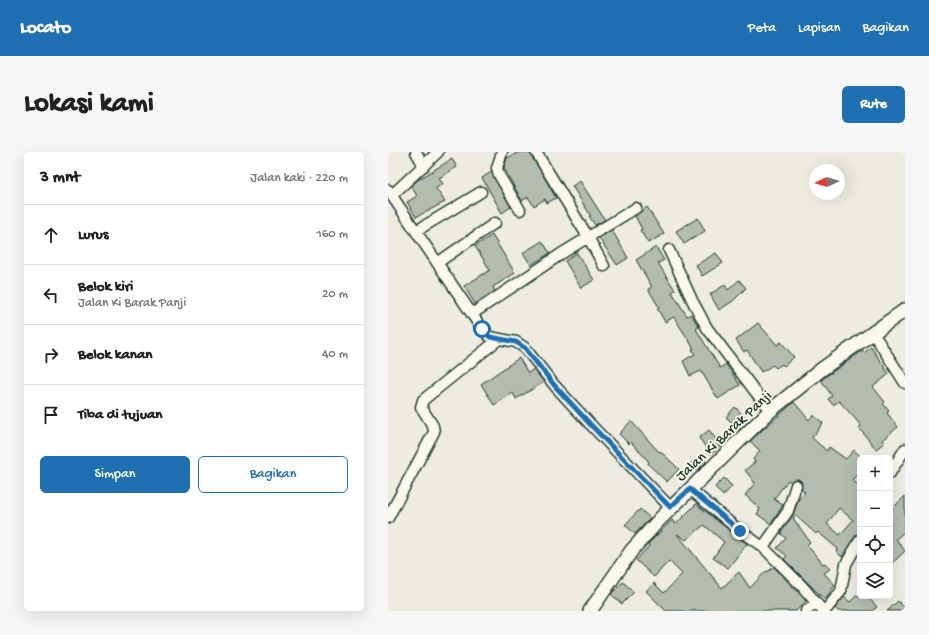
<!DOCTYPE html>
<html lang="id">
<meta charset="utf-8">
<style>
:root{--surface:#fff;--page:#f6f6f6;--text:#202124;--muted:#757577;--line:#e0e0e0;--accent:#1f6fb2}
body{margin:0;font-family:"Gochi Hand",sans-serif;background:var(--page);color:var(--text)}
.controls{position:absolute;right:12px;bottom:12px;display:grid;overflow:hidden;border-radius:6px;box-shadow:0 4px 16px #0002}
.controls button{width:36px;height:36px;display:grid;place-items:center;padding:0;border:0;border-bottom:1px solid var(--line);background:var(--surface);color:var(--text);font:20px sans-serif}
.compass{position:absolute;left:421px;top:12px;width:36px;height:36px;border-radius:50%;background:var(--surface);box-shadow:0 4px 16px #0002;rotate:266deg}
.stop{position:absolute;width:12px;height:12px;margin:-9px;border:3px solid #1f6fb2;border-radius:50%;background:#fff}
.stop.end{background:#1f6fb2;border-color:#fff;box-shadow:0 1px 4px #0008}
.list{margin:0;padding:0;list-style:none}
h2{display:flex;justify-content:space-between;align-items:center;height:52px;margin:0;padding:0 16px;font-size:17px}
h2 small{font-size:13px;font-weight:400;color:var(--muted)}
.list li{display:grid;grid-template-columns:26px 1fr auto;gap:12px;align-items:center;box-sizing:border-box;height:60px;padding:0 16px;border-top:1px solid var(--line)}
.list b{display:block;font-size:15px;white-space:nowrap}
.list p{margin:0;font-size:13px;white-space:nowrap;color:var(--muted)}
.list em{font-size:13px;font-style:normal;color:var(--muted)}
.actions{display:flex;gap:8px;padding:12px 16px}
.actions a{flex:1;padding:9px 0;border:1px solid var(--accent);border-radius:6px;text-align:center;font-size:14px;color:var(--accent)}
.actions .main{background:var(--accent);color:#fff}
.icon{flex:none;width:22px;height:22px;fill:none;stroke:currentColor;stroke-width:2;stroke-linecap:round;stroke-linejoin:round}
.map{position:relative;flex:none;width:517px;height:459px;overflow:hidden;border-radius:6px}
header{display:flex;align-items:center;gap:24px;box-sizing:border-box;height:56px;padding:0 20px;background:var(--accent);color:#fff}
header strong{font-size:19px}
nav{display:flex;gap:22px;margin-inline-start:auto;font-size:14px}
.intro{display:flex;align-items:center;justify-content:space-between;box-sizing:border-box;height:96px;padding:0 24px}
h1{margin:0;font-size:28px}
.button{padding:10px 18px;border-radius:6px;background:var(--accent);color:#fff;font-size:14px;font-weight:700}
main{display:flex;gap:24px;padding:0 24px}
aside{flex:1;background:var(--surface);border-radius:6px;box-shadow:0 4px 16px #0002}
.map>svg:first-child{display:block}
</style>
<header>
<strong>Locato</strong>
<nav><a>Peta</a><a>Lapisan</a><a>Bagikan</a></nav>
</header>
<div class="intro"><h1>Lokasi kami</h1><a class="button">Rute</a></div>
<main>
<aside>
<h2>3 mnt<small>Jalan kaki · 220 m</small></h2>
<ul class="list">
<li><svg class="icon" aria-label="ahead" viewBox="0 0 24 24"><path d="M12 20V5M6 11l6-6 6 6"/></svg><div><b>Lurus</b></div><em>160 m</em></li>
<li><svg class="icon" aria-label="left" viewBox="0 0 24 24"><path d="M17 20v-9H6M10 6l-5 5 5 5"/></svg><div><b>Belok kiri</b><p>Jalan Ki Barak Panji</p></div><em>20 m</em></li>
<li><svg class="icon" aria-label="right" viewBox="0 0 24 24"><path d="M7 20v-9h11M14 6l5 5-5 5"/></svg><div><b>Belok kanan</b></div><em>40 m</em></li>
<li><svg class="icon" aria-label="arrive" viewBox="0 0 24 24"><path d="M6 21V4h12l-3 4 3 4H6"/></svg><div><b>Tiba di tujuan</b></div></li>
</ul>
<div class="actions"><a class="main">Simpan</a><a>Bagikan</a></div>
</aside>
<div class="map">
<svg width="517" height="459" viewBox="0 0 517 459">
<rect width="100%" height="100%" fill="#eeece1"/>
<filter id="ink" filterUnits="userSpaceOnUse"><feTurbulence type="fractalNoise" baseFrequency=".025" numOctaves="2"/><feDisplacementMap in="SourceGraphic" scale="8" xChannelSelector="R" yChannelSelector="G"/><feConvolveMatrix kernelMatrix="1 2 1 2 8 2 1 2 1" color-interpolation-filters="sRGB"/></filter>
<g filter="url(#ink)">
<path fill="#b4bbb0" stroke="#1f3d34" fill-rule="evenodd" d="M 131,0 L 142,0 L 168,46 L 159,51 L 157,47 L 146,54 L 140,45 L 134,49 L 116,16 L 119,6 Z
M 64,7 L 69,15 L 51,26 L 55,32 L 48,36 L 57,50 L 28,65 L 19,50 L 29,44 L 23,34 L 31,27 Z
M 103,20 L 123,55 L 114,61 L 94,26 Z
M 192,29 L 217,68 L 207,73 L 201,64 L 203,64 L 184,34 Z
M 259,55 L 276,82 L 260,91 L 252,78 L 254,77 L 247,64 Z
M 310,66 L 317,79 L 296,92 L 288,79 Z
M 224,78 L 240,106 L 229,113 L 211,86 Z
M 104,83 L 127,121 L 105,135 L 107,139 L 87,152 L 76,134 L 102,118 L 87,94 Z
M 154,89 L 162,101 L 143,113 L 135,101 Z
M 268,95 L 276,108 L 270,111 L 287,138 L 284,140 L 299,164 L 303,162 L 311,175 L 308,177 L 332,216 L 338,212 L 352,233 L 330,247 L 313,219 L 302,224 L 295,209 L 307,202 L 304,197 L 306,197 L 286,165 L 277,170 L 269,156 L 271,155 L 260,137 L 264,135 L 248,108 Z
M 189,101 L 206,128 L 193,136 L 177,109 Z
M 328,101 L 335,111 L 314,124 L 308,113 Z
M 351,128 L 358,136 L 345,149 L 331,158 L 322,142 L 337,133 L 340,138 Z
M 370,171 L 389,193 L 393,190 L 406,205 L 396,214 L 394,212 L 388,216 L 385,213 L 373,220 L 359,198 L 356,200 L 348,188 Z
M 483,195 L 501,222 L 485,235 L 497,250 L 495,252 L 501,259 L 499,261 L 510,275 L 494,288 L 496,291 L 488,297 L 471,276 L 473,274 L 469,269 L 451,249 L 445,253 L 440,247 L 444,244 L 433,228 L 474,199 L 476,201 Z
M 131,206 L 140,221 L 146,217 L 156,230 L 128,247 L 125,241 L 106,253 L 93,232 Z
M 406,250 L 421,268 L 425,263 L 435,271 L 424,286 L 439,299 L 441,295 L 458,307 L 466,298 L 472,304 L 472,320 L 464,328 L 472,334 L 472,379 L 461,392 L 454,405 L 448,399 L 450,397 L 430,380 L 428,382 L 408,364 L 405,366 L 422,390 L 419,393 L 435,412 L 437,411 L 442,417 L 436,421 L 447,433 L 437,448 L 396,407 L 399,404 L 389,396 L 398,386 L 393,382 L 394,379 L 405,363 L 410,348 L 417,340 L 414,337 L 413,329 L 410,327 L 403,330 L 400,328 L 386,347 L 395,353 L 383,372 L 369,362 L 372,357 L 357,343 L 367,331 L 357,318 L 367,310 L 365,307 L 372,299 L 362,289 ZM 451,356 L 465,368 L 452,383 L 439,372 Z
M 347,255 L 361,269 L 351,278 L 338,265 Z
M 243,269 L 271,300 L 272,299 L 291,317 L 279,330 L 260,312 L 261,310 L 243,290 L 241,292 L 231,282 Z
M 321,278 L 333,294 L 323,302 L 311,286 Z
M 313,303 L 318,310 L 309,319 L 303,311 Z
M 336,326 L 344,334 L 335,344 L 327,335 Z
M 517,344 L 517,379 L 508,387 L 517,399 L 502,413 L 502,359 Z
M 308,352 L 359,392 L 340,416 L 325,406 L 336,390 L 316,373 L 298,388 L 289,382 L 334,436 L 351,420 L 362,436 L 378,419 L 379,420 L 386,415 L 418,449 L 408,459 L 278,459 L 258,439 L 266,431 L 276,441 L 294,422 L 281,409 L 266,425 L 248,408 L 261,394 L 260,392 L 284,368 L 288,372 Z
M 252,357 L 262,366 L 247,382 L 237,373 Z
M 235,430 L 246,440 L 234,452 L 223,442 Z
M 468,444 L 479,444 L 489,455 L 484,459 L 450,459 L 447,456 L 456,445 L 462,450 Z
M 510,449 L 517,456 L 517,459 L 499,459 Z"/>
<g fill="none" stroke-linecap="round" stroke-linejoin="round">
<g stroke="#1f3d34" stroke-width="13">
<path id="minor" d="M 28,0 L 36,14
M 114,0 L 109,16 L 111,23 L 132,58
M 148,0 L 200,85 L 216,114
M 0,38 L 94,177 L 102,185 L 128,190 L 137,196 L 167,234 L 202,272 L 282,355
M 4,43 L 50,0
M 28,79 L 93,40
M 281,98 L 304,148 L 319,176 L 382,259
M 49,111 L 107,71
M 84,162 L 176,100 L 248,56
M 485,181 L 517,231
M 502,321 L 517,297
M 302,337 L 352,379 L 375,395 L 414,434 L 435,459
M 0,366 L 46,280 L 45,274 L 33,255 L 35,248 L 111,187
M 375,395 L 400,359 L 408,333
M 418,459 L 428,451
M 437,459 L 453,439 L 458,412 L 472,388"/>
</g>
<g stroke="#1f3d34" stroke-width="16">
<path id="tertiary" d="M 202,459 L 244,398 L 271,368 L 346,294 L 382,259 L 434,217 L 517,158"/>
</g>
<use href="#minor" stroke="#fbf7ec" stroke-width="10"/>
<use href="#tertiary" stroke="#fbf7ec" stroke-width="13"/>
</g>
</g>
<g fill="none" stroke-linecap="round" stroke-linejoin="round" filter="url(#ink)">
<path stroke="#1f6fb2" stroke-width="5" d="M 94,177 L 102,185 L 128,190 L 137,196 L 167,234 L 202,272 L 282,355 L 302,337 L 352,379"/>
</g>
<g text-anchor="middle" stroke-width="3.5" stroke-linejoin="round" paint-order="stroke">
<g font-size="15" fill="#1f3d34" stroke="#fbf7ec">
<text transform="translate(335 283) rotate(-43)" y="5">Jalan Ki Barak Panji</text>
</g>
</g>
</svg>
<div class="controls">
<button>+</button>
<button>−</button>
<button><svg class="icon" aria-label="locate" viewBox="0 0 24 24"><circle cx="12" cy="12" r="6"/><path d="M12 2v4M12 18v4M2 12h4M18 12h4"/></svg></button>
<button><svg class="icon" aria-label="layers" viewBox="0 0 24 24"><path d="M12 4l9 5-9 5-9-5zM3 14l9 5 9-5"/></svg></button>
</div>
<svg class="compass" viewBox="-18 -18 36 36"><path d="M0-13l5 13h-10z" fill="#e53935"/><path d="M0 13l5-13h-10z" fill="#757577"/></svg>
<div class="stop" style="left:94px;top:177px"></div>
<div class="stop end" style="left:352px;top:379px"></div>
</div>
</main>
